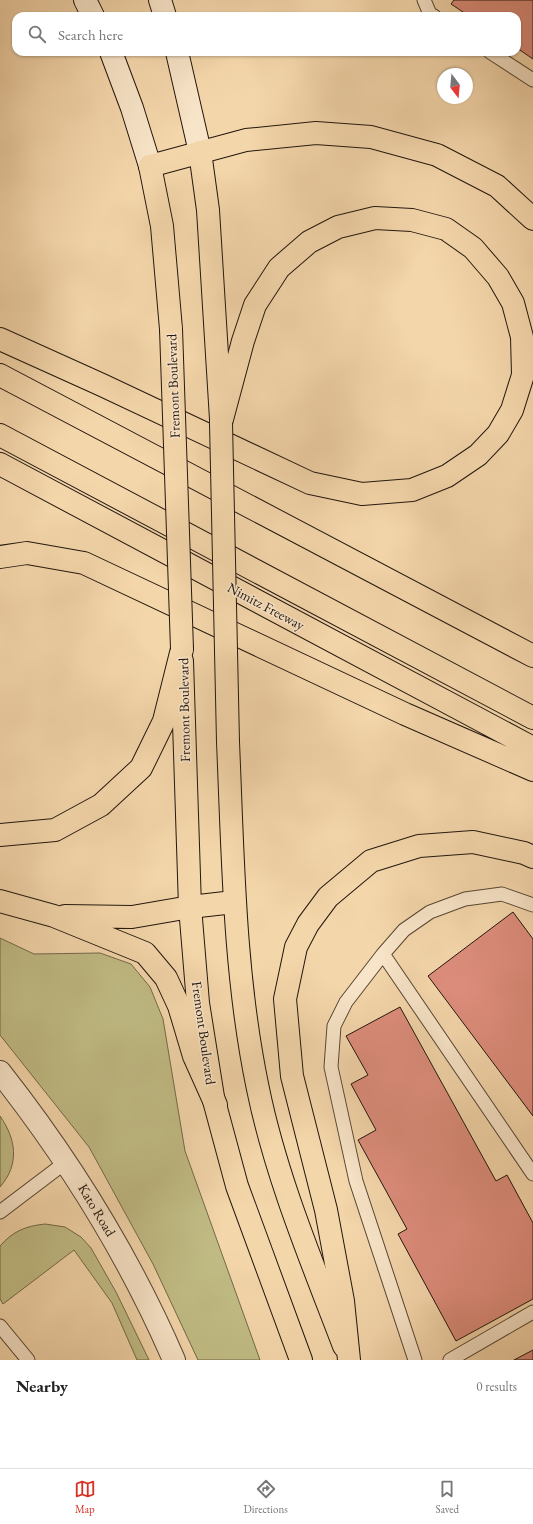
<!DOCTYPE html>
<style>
:root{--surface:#fff;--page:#f6f6f6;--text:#222;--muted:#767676;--line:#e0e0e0;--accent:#d93025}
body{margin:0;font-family:"EB Garamond",serif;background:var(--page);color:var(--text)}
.compass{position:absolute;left:437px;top:68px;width:36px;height:36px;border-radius:50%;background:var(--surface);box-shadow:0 1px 3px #0004;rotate:164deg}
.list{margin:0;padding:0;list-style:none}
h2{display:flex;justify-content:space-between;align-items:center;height:52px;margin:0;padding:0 16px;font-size:17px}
h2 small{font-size:13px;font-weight:400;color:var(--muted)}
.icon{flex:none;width:22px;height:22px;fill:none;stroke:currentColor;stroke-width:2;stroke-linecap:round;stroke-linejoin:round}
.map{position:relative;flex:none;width:533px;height:1360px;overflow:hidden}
.search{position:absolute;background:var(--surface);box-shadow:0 1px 3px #0004;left:12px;right:12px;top:12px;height:44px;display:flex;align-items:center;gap:10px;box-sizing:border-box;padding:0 14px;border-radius:12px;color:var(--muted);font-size:15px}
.sheet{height:108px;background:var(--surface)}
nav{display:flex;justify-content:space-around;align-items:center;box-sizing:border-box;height:56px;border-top:1px solid var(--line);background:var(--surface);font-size:11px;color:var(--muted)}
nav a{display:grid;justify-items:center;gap:2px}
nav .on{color:var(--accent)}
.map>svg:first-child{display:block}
</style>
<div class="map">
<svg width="533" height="1360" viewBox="0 0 533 1360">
<rect width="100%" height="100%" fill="#f4d6ab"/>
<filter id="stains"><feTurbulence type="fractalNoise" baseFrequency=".005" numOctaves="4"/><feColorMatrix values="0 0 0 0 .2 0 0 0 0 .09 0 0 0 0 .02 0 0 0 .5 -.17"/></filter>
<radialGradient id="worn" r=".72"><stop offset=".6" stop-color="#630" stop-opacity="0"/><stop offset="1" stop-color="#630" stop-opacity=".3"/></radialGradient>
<path fill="#c1bc85" stroke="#726949" d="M 0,938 L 34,954 L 100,953 L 131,964 L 150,987 L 163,1019 L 185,1151 L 260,1360 L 198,1360 L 153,1264 L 89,1147 L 0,1035 Z
M 0,1116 C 16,1139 20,1164 0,1187 Z
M 45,1224 L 65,1227 L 81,1237 L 91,1248 L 116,1292 L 149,1360 L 137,1360 L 112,1303 L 74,1250 L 3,1304 L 0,1299 L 0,1246 C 13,1231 26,1226 45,1224 Z"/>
<path fill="#dd8d7c" stroke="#22160d" d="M 454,0 L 533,0 L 533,59 L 517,48 L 517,16 L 469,16 L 451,4 Z
M 513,912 L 533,939 L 533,1116 L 428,976 Z
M 400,1007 L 496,1181 L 507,1175 L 533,1223 L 533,1299 L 456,1341 L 398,1234 L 407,1229 L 358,1140 L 376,1130 L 351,1084 L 368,1075 L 346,1036 Z
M 533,1350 L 533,1360 L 514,1360 Z"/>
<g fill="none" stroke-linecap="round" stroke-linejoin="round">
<g stroke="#564634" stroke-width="15">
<path id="service" d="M 424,0 L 430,14 L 434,16
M 490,52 L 533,80
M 533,905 L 502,894 L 465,899 L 430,912 L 404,930 L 383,954 L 533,1174
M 383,954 L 346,1002 L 334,1026 L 331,1067 L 356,1181 L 415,1360
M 0,1212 L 66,1162
M 0,1326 L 28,1360
M 450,1360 L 533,1312"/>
</g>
<g stroke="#564634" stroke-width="24">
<path id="minor" d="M 0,1072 C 70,1161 129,1256 174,1360"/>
</g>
<g stroke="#22160d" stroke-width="24">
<path id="secondary" d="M 85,0 L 93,16
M 160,0 L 165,16
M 111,52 L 132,108 L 150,166
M 177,52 L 200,152"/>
</g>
<g stroke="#22160d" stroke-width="24">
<path id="primary" d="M 200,152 L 208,210 L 221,419
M 150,166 L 162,226 L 171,329
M 182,661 L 190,907 L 198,1003 L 213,1097 L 237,1186 L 301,1360
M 228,742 C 233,858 234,975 258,1089 C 276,1177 312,1262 344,1346"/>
</g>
<g stroke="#22160d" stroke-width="24">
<path id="motorway" d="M 150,166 L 246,140 L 316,133 L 371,137 L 437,155 L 497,186 L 533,219
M 0,339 L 102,385 L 310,483 L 362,494 L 412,490 L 447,476 L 478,455 L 498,434 L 512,410 L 523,375 L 522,337 L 513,303 L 498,277 L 473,248 L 446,229 L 412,220 L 375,218 L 338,227 L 309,242 L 279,268 L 255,305 L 243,341 L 221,423
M 0,375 L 533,656
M 0,435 L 533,718
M 0,464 L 533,748
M 0,557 L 27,553 L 84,563 L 405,714 L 533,770
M 0,835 L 55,830 L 101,805 L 141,768 L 164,721 L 182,649
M 0,901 L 54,916 L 145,953 L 166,978 L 179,1006 L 194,1056 L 216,1105
M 65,916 L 132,917 L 190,907 L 234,902
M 349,1360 L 343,1301 L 326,1210 L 292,1076 L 285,999 L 296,947 L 308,924 L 328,897 L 371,861 L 419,846 L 473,842 L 524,853 L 533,857"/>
</g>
<use href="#service" stroke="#f8e4c8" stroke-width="13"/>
<use href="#minor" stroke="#f8e4c8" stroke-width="22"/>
<use href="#secondary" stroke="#f8e4c8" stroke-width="22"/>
<use href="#primary" stroke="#f4d6ab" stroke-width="22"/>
<use href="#motorway" stroke="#f4d6ab" stroke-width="22"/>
<g stroke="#22160d" stroke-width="24" stroke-linecap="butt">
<path id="primary-bridge" d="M 171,329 L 182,649
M 221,423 L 228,742"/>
</g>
<use href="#primary-bridge" stroke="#f4d6ab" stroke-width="22"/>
</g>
<g text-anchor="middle" stroke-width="3" stroke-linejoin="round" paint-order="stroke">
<g font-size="14" fill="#22160d" stroke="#f8e4c8">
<text transform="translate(173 386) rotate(-92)" y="5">Fremont Boulevard</text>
<text transform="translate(266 606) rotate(28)" y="5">Nimitz Freeway</text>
<text transform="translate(184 710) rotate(-91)" y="5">Fremont Boulevard</text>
<text transform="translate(204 1033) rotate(82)" y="5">Fremont Boulevard</text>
<text transform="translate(97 1210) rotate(59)" y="5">Kato Road</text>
</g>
</g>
<rect width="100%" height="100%" filter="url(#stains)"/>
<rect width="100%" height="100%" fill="url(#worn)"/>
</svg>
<svg class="compass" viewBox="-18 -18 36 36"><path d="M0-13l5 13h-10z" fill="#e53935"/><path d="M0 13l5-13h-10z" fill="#767676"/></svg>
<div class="search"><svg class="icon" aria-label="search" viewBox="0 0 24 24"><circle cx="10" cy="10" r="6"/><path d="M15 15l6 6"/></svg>Search here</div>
</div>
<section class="sheet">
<h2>Nearby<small>0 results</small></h2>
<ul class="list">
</ul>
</section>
<nav>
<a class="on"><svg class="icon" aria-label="map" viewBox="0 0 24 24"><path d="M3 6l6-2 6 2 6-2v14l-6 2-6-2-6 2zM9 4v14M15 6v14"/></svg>Map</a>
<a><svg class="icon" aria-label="directions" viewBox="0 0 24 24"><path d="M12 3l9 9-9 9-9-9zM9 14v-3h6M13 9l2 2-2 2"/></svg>Directions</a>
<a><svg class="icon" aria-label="saved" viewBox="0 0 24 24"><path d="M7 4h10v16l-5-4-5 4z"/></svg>Saved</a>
</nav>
